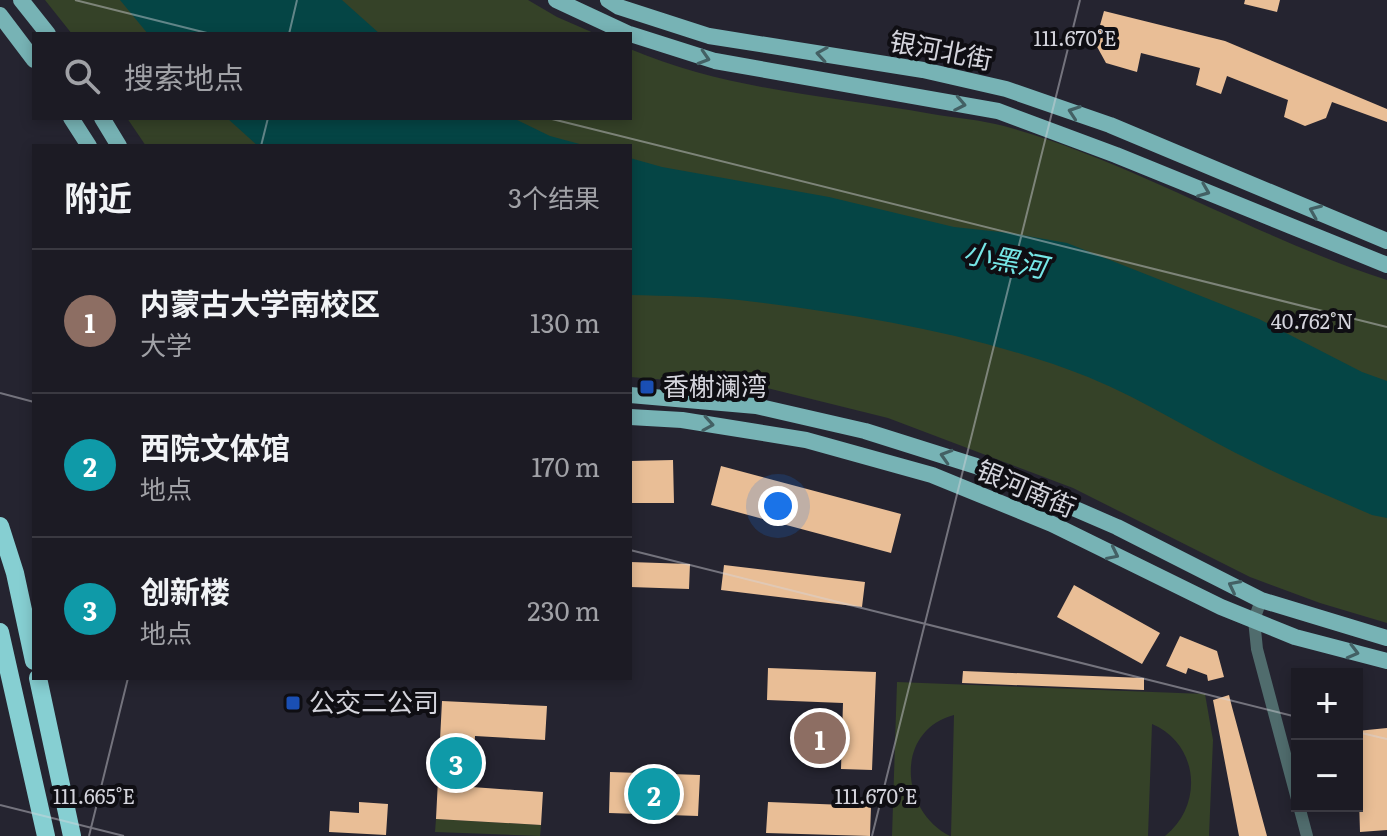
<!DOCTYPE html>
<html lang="zh">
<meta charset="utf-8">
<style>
:root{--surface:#1c1b24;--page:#292831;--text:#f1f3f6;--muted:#a0a1a6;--line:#3a3941;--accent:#b45309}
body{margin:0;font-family:Literata,"Noto Sans SC",serif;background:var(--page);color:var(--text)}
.controls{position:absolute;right:24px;bottom:24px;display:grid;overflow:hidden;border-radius:0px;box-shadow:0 4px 12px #0003}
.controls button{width:72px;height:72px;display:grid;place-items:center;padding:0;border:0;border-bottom:2px solid var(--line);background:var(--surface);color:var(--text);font:40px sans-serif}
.you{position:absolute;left:778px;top:506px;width:28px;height:28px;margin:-20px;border:6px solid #fff;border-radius:50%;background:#1a73e8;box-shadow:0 0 0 12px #1a73e833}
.badge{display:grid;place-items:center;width:52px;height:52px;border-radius:50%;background:var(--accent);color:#fff;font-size:26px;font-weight:700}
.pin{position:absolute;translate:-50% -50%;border:4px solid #fff;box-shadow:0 2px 8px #0006}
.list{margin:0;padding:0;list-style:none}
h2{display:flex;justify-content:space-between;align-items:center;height:104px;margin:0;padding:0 32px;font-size:34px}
h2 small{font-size:26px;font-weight:400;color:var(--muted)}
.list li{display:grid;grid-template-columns:52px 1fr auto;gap:24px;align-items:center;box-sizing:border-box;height:144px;padding:0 32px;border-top:2px solid var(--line)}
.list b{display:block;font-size:30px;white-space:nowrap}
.list p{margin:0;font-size:26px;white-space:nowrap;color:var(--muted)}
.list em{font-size:26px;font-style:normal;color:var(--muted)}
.icon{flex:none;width:44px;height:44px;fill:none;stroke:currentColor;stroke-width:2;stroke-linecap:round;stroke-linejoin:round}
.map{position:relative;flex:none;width:1387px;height:836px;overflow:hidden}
.search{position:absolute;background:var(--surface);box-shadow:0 4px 12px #0003;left:32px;top:32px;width:600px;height:88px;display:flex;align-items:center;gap:20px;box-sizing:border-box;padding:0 28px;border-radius:0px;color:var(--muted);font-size:30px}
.panel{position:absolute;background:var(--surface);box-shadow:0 4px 12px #0003;left:32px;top:144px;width:600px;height:536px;border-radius:0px}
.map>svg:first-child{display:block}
</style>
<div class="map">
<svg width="1387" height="836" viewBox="0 0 1387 836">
<rect width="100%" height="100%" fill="#252430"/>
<path fill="#354228" d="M 45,0 L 528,0 L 557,17 L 596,34 L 72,34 Z
M 630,49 C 726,90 830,96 932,114 C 956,118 981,120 1004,126 C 1137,163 1256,238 1387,280 L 1387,623 L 1320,603 L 1250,577 L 1073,488 L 888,418 L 767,388 L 630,377 L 630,146 L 146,146 L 127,118 L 630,118 Z
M 897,682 L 1205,694 L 1213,740 L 1209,836 L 1165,836 C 1204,805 1199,744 1152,724 L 1148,836 L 951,836 L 954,715 C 894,731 900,811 950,836 L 892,836 Z
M 436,819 L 541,825 L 540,836 L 435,832 Z"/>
<path fill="#054545" d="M 120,0 L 342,0 L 380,34 L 148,34 Z
M 227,118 L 513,118 L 550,136 L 587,146 L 258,146 Z
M 630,158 L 662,167 L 829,197 L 954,227 L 1010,233 L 1067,243 L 1259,319 L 1362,372 L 1387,381 L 1387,518 L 1372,515 C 1333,498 1294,482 1256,463 C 1199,436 1147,401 1088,377 C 979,334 856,314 739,300 C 703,296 666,296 630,295 Z"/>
<path fill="#e9be96" d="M 1245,0 L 1280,0 L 1277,12 L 1244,4 Z
M 1104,11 L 1225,41 L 1387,109 L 1387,122 L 1332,102 L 1326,118 L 1305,126 L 1284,117 L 1288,100 L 1227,76 L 1221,94 L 1196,85 L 1200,68 L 1141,53 L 1137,72 L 1106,63 L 1095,43 Z
M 673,460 L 674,503 L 630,503 L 630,461 Z
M 721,466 L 901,514 L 891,553 L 711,505 Z
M 630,562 L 690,564 L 689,589 L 630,587 Z
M 724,565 L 865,582 L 862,607 L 721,590 Z
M 1074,585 L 1160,633 L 1142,664 L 1057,617 Z
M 1180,636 L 1217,651 L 1224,677 L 1208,681 L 1207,675 L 1188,668 L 1186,674 L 1166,666 Z
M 768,668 L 876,672 L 872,770 L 841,769 L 843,703 L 767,700 Z
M 963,671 L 1144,678 L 1144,690 L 962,683 Z
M 1229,695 L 1232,707 L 1267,836 L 1239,836 L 1213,700 Z
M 442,701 L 547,706 L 545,740 L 475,736 L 472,787 L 543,792 L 541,825 L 436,819 Z
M 1387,728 L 1387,830 L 1360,832 L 1357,731 Z
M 610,772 L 700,775 L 698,816 L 609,813 Z
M 359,802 L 388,804 L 386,835 L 329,832 L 330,811 L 359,813 Z
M 768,802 L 871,806 L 870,836 L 766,833 Z"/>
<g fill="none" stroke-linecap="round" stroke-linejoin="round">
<path stroke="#506c6d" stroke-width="12" d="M 1261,600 L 1254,620 L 1257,649 L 1297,799
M 1299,806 L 1307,836"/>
<path stroke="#77b3b5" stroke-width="16" d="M 21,0 L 48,34
M 556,0 L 629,34
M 608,0 L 619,7 L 709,36 L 923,70 L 1006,89 L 1110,125 L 1387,241
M 0,15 L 34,60
M 630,34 L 715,61 L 998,111 L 1116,155 L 1387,265
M 71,118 L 89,146
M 102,118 L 119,146
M 630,395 L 756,406 L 865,431 L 976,466 L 1117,527 L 1261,600 L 1387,638
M 630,417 L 682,420 L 806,440 L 932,475 L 1052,524 L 1221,607 L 1295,637 L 1387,661"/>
<path stroke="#86cfd2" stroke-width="18" d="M 0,526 L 15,573 L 34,661
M 0,632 L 46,836
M 38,678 L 72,836"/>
</g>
<defs><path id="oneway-chevron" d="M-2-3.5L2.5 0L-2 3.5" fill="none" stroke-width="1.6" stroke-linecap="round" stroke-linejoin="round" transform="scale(2)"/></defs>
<g stroke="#436064">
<use href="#oneway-chevron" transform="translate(822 54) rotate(-171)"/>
<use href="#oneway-chevron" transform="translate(704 58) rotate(17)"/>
<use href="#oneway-chevron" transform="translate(960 104) rotate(11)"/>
<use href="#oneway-chevron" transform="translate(1074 112) rotate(-161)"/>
<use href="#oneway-chevron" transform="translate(1204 191) rotate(22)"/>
<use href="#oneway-chevron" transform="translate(1315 211) rotate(-157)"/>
<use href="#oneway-chevron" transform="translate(708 424) rotate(9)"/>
<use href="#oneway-chevron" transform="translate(946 456) rotate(-163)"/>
<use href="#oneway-chevron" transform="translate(1113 554) rotate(26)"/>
<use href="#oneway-chevron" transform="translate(1234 586) rotate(-153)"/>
<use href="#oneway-chevron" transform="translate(1353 652) rotate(15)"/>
</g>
<path fill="none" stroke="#d4d4dc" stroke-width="2" stroke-opacity="0.45" d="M 75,0 L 211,34M 289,34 L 297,0M 548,118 L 1387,327M 261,146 L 268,118M 0,393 L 34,402M 630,550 L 1297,717M 1357,732 L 1387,739M 0,805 L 124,836M 89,836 L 128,678M 872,836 L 1080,0"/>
<g fill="#1a4fb4" stroke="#0f0e13" stroke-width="3">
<rect x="639" y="379" width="16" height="16" rx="4"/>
<rect x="285" y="695" width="16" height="16" rx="4"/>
</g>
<g text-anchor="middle" stroke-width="8" stroke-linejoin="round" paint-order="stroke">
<g font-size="26" fill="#d4d4dc" stroke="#0f0e13">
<text transform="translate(941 51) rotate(11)" y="9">银河北街</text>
<text transform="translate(1026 489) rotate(23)" y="9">银河南街</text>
</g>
<g font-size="26" fill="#d4d4dc" stroke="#0f0e13" text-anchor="start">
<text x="663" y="396">香榭澜湾</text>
<text x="309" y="712">公交二公司</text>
</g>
<g font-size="28" font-style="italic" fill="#76e6e6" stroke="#0f0e13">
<text transform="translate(1005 260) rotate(11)" y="10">小黑河</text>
</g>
</g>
<g font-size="20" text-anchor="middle" fill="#d4d4dc" stroke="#0f0e13" stroke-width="8" stroke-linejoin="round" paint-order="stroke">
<text x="1075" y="46">111.670°E</text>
<text x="1312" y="329">40.762°N</text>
<text x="94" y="804">111.665°E</text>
<text x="876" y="804">111.670°E</text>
</g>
</svg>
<div class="controls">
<button>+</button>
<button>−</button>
</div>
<div class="you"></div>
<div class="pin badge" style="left:820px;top:738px;background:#8d6e63">1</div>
<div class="pin badge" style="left:654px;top:794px;background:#0f9aa8">2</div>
<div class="pin badge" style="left:456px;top:763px;background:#0f9aa8">3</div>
<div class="search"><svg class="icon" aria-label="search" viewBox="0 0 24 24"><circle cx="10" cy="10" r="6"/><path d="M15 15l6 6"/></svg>搜索地点</div>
<section class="panel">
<h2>附近<small>3个结果</small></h2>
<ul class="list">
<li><span class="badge" style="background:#8d6e63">1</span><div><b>内蒙古大学南校区</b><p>大学</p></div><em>130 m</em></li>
<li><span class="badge" style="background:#0f9aa8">2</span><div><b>西院文体馆</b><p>地点</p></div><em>170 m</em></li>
<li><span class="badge" style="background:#0f9aa8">3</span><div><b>创新楼</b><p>地点</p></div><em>230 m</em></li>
</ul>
</section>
</div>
